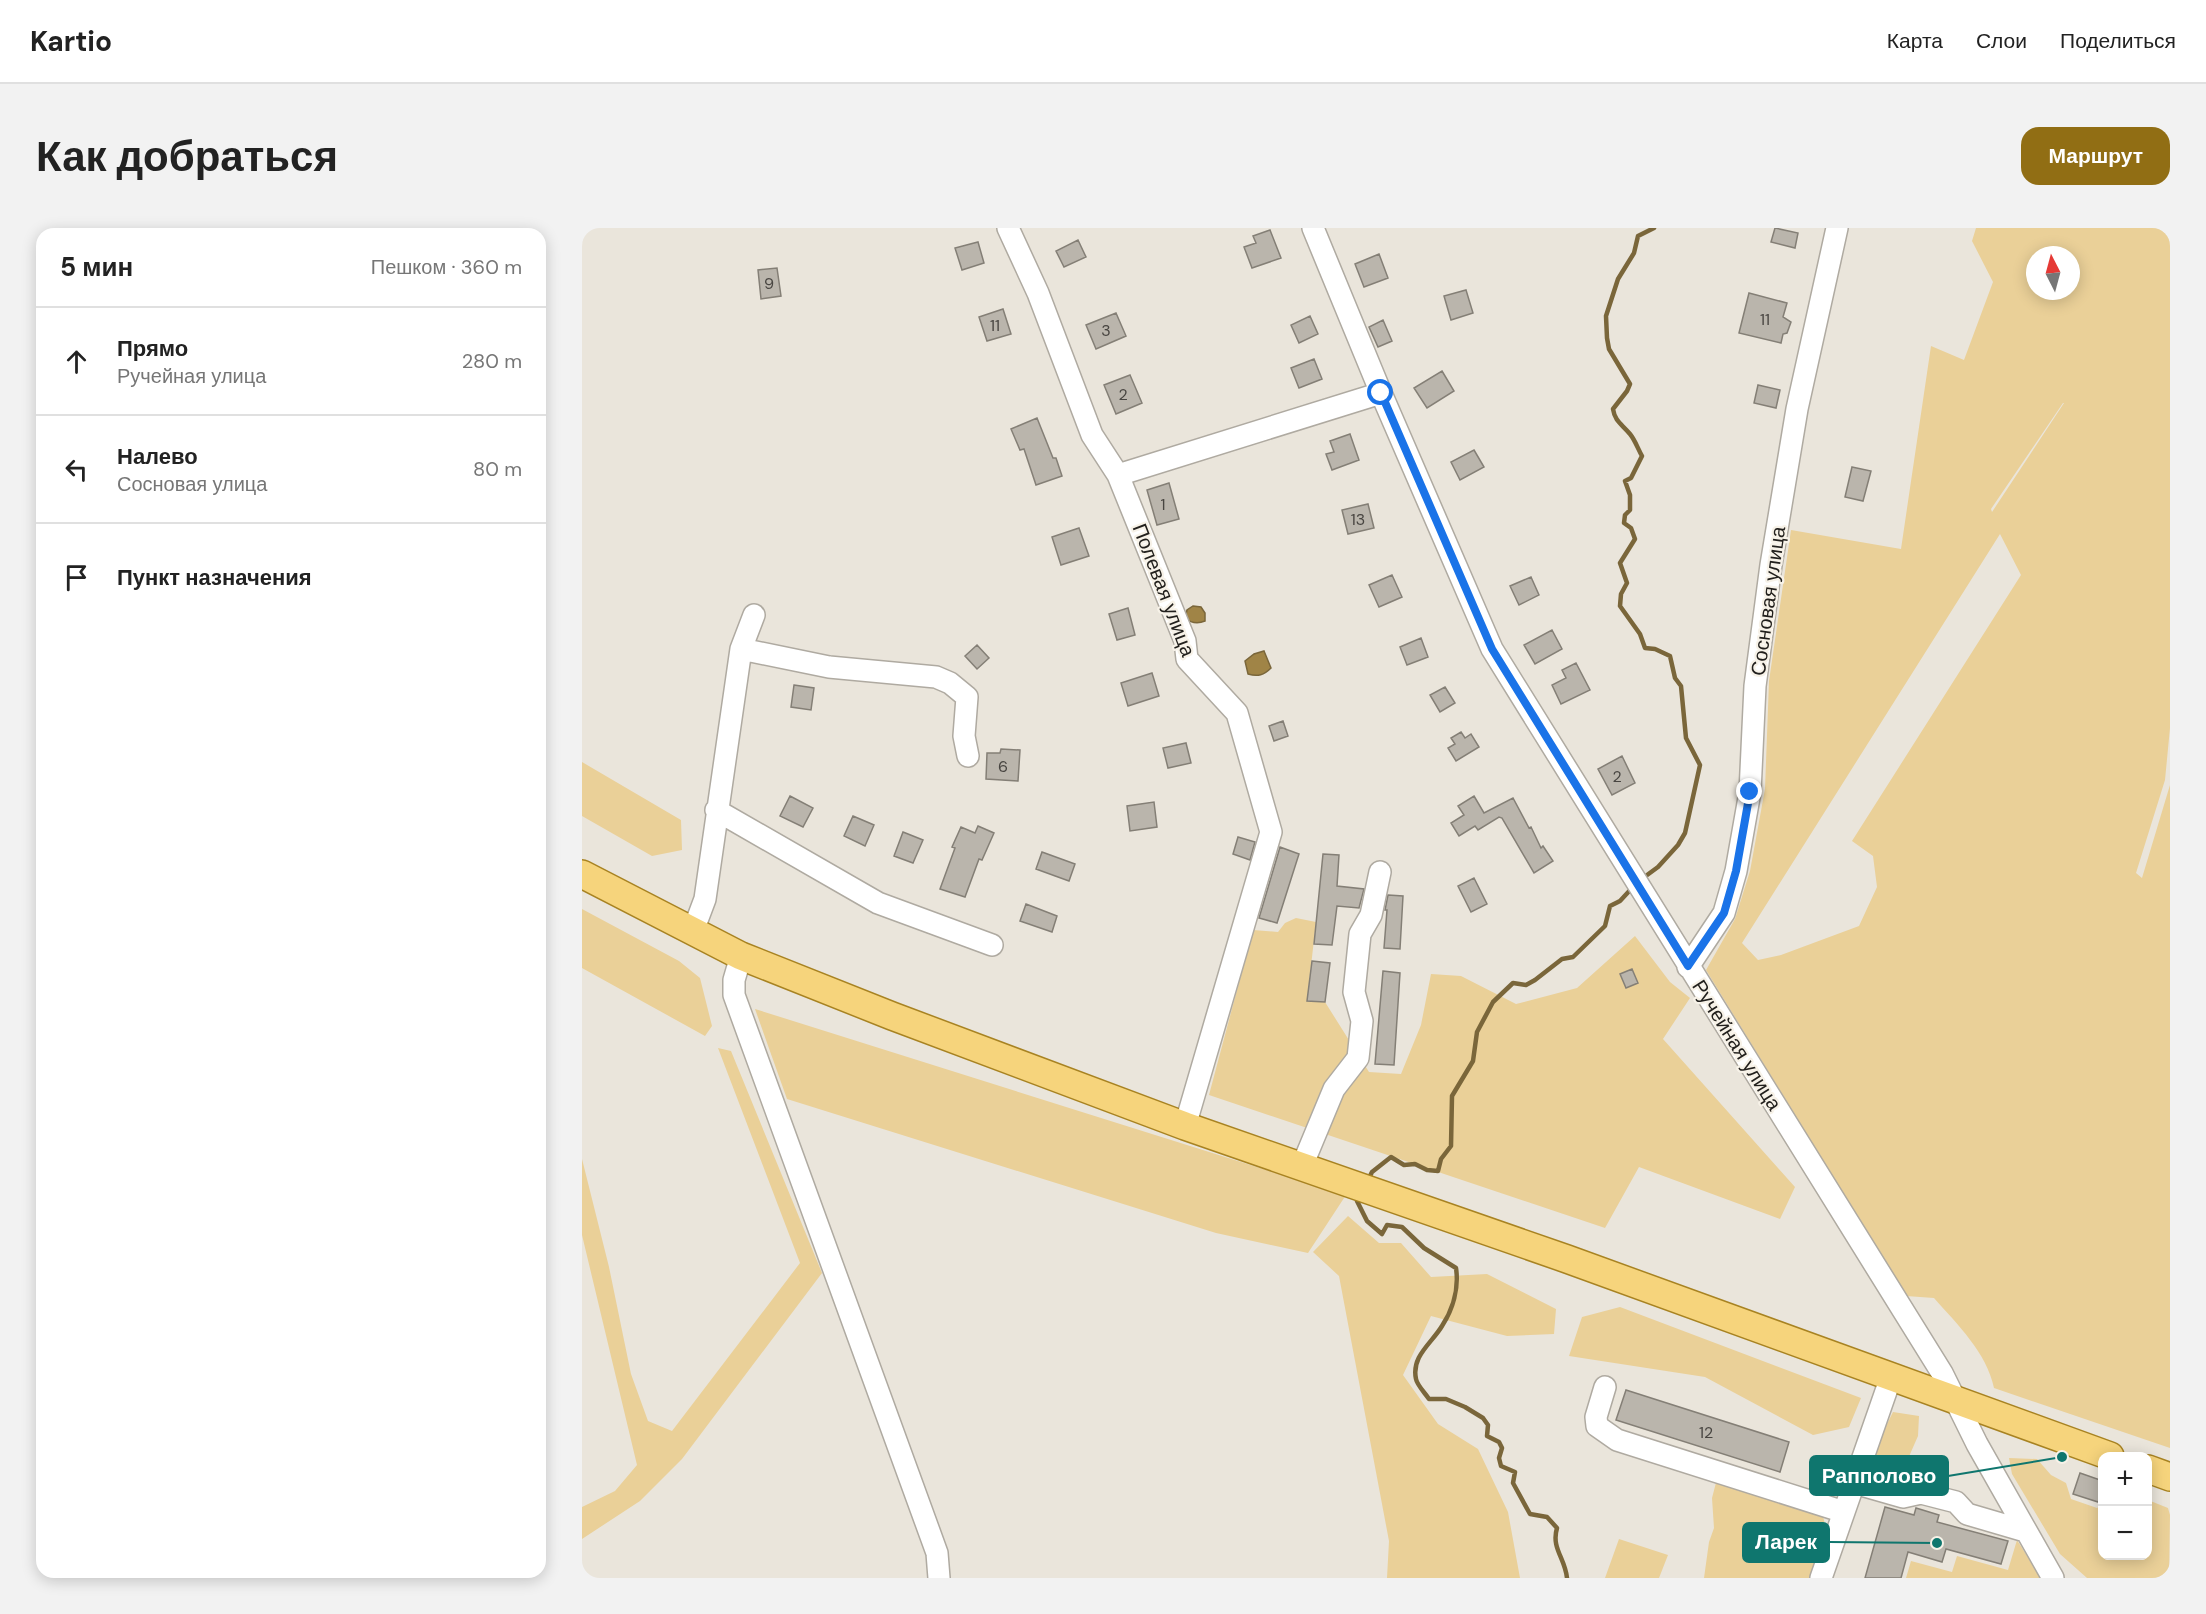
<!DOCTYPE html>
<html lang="ru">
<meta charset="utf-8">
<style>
:root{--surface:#fff;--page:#f2f2f2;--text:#222;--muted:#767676;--line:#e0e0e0;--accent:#916e14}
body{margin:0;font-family:"DM Sans",sans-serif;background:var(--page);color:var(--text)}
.controls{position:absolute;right:18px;bottom:18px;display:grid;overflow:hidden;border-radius:12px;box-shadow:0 3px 15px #0003}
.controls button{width:54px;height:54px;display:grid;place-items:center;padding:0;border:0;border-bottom:2px solid var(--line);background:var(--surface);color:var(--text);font:30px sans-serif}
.compass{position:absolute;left:1444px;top:18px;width:54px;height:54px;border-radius:50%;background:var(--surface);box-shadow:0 3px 15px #0003;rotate:354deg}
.stop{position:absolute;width:18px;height:18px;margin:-14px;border:4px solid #1a73e8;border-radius:50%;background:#fff}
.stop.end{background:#1a73e8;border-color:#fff;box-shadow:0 2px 6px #0008}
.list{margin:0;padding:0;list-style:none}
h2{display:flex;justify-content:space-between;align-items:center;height:78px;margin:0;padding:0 24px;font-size:26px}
h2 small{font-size:20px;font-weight:400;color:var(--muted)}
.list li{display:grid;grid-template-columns:39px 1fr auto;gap:18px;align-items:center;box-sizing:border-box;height:108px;padding:0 24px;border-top:2px solid var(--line)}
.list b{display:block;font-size:22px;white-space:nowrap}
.list p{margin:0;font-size:20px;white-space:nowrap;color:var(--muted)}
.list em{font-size:20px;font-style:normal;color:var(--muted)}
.icon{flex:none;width:33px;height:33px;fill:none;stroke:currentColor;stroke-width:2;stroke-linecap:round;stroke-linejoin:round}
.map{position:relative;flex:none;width:1588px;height:1350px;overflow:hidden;border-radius:18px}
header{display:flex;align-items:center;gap:36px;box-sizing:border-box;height:84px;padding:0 30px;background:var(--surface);border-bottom:2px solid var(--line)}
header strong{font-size:28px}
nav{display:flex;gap:33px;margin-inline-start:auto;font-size:21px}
.intro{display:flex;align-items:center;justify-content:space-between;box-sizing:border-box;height:144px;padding:0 36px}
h1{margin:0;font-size:42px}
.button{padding:15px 27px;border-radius:18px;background:var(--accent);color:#fff;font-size:21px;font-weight:700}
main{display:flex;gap:36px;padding:0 36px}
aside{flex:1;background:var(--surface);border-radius:18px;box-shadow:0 3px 15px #0003}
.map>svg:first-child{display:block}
</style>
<header>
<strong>Kartio</strong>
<nav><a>Карта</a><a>Слои</a><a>Поделиться</a></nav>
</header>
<div class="intro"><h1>Как добраться</h1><a class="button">Маршрут</a></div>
<main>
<aside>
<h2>5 мин<small>Пешком · 360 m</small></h2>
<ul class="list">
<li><svg class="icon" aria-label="ahead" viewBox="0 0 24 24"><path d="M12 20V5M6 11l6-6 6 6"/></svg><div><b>Прямо</b><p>Ручейная улица</p></div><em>280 m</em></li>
<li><svg class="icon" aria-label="left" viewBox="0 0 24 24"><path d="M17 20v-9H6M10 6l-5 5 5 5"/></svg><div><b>Налево</b><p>Сосновая улица</p></div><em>80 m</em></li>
<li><svg class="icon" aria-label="arrive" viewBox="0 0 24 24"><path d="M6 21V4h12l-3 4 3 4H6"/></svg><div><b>Пункт назначения</b></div></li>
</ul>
</aside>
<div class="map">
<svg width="1588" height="1350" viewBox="0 0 1588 1350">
<rect width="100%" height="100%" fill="#eae5db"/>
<path fill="#ead098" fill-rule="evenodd" d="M 1394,0 L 1588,0 L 1588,500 L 1583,552 L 1554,645 L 1560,650 L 1588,557 L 1588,1220 L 1412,1160 C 1405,1125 1375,1096 1352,1070 L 1324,1068 L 1124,742 L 1153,691 L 1168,643 L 1183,561 L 1187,453 L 1209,302 L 1319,321 L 1349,118 L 1382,132 L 1411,54 L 1390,13 ZM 1453,27 L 1489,27 L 1489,63 L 1453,63 ZM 1481,175 L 1482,175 L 1410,284 L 1409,281 ZM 1418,306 L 1439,347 L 1270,613 L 1291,628 L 1295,659 L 1277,698 L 1199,727 L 1176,732 L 1160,715 Z
M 0,534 L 99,592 L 100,622 L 70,628 L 0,588 Z
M 0,681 L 97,733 L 118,750 L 130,798 L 123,808 L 0,740 Z
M 714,690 L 734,694 L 725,773 L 743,774 L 787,844 L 819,846 L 839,797 L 849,746 L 879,748 L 934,776 L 995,760 L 1053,708 L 1088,754 L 1108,770 L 1081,811 L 1213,959 L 1198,991 L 1057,939 L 1023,1000 L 627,867 L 671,702 L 696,704 L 703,695 Z
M 173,781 L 764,967 L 726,1025 L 634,1005 L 205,871 Z
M 136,820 L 149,823 L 240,1045 L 100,1231 L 58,1273 L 0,1311 L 0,1279 L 33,1263 L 55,1237 L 0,1007 L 0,931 L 27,1039 L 49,1146 L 66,1193 L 90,1203 L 218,1035 Z
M 766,988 L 797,1015 L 819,1015 L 849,1049 L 905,1046 L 974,1081 L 972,1106 L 925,1108 L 849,1088 L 821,1147 L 856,1196 L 896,1221 L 926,1284 L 938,1350 L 805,1350 L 807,1313 L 757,1048 L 731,1024 Z
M 1038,1079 L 1279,1170 L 1267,1199 L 1231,1207 L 1123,1149 L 987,1128 L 1000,1089 Z
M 1311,1184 L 1337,1188 L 1336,1208 L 1318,1249 L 1302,1255 L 1288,1246 L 1297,1212 Z
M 1427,1230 L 1455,1231 L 1469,1247 L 1484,1255 L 1489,1271 L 1515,1280 L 1520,1277 L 1520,1328 L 1566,1328 L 1566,1272 L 1586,1280 L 1588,1287 L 1587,1350 L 1505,1350 L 1478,1326 L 1430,1246 Z
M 1136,1247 L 1241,1288 L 1245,1305 L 1227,1350 L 1122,1350 L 1127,1314 L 1132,1300 L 1130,1270 Z
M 1037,1311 L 1086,1327 L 1077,1350 L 1023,1350 Z
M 1435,1312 L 1459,1350 L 1324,1350 L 1329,1333 L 1370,1344 L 1375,1328 L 1426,1342 Z"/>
<path fill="#a08446" stroke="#7a663a" stroke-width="1.5" d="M 611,378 L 619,379 L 623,385 L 623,393 C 616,396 609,395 603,390 L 605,382 Z
M 682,423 L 689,440 C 682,447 676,449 666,446 L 663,433 L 672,426 Z"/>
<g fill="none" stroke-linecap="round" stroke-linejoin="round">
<path stroke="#7a663a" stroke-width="4.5" d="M 1061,650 L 1076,639 L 1096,617 L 1103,605 L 1118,537 L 1104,510 L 1099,458 L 1093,450 L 1088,428 L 1073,421 L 1063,420 L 1058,406 L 1038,378 L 1039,366 L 1045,355 L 1038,335 L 1053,311 L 1049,300 L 1042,295 L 1043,287 L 1048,282 L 1048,267 L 1043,253 L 1049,250 L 1060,228 C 1056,221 1053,212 1048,206 C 1040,196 1033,194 1031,181 L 1045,163 L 1048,156 L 1027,121 L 1025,110 L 1024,88 L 1036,51 L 1052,25 L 1056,8 L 1072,0
M 786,952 L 790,944 L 809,929 L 822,937 L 833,936 L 845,942 L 856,943 L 859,931 L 869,918 L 870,868 L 891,833 L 895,804 L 911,774 L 931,755 L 944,757 L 953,752 L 980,731 L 991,729 L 1023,698 L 1028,678 L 1038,673 L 1050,660
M 778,968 L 775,973 L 785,993 L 800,1006 L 805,997 L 820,999 L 842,1020 L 874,1040 C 877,1060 871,1081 860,1098 C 850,1115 829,1128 834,1151 C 835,1157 843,1165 847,1171 L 864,1171 L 883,1179 L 901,1190 L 906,1197 L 905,1208 L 917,1214 L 920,1220 L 917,1230 L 919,1238 L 933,1244 L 931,1255 L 948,1286 L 965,1289 L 975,1300 C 969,1320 983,1330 985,1350"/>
</g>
<path fill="#bab5ac" stroke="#847f76" stroke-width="1.5" d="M 1193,0 L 1216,5 L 1213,20 L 1189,14 Z
M 688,2 L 699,30 L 670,40 L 662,19 L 674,15 L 671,8 Z
M 496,12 L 504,29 L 482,39 L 474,23 Z
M 396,14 L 402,35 L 380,42 L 373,20 Z
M 797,26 L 806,50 L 782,59 L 773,36 Z
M 195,40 L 199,68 L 179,71 L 176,42 Z
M 884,62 L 891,85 L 869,92 L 862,68 Z
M 1167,65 L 1205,75 L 1201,89 L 1209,94 L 1205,105 L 1201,106 L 1199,115 L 1157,105 Z
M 421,81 L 429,106 L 405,113 L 397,89 Z
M 534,85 L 544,108 L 514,121 L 504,97 Z
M 728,88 L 736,106 L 717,115 L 709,97 Z
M 801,92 L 810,113 L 796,119 L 787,99 Z
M 732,131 L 740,151 L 717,160 L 709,140 Z
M 860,143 L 872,163 L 845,180 L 832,160 Z
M 548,147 L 560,175 L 534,186 L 522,157 Z
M 1176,157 L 1198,162 L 1194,180 L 1172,175 Z
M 455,190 L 471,230 L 474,230 L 480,248 L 454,257 L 442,221 L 438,222 L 429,201 Z
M 768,206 L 777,232 L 750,242 L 744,226 L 752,224 L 748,213 Z
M 892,222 L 902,239 L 878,252 L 869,234 Z
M 1270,239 L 1289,243 L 1281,273 L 1263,269 Z
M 587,255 L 597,291 L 575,297 L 565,262 Z
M 786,276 L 792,300 L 766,306 L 760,282 Z
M 497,300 L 507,328 L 479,337 L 470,309 Z
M 810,347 L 820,369 L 797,379 L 787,357 Z
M 949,349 L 957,367 L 937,377 L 928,358 Z
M 546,380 L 553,407 L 535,412 L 527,386 Z
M 970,402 L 980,421 L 953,436 L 942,417 Z
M 839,410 L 846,429 L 825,437 L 818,419 Z
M 395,417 L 407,430 L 395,441 L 383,428 Z
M 994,435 L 1008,462 L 979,476 L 970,457 L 984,450 L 980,442 Z
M 570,445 L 577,468 L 546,478 L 539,455 Z
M 212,457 L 232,460 L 229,482 L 209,479 Z
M 863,459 L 873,475 L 858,484 L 848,467 Z
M 701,493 L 706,508 L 692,513 L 687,498 Z
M 879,504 L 883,510 L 889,506 L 897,519 L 874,533 L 866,520 L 873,516 L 869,510 Z
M 604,515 L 609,535 L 586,540 L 581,520 Z
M 419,521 L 438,522 L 436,553 L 404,551 L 405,525 L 418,525 Z
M 1040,528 L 1053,555 L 1030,567 L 1016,541 Z
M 208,568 L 231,580 L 221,599 L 198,588 Z
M 892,568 L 902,585 L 931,570 L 947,600 L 949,599 L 959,620 L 961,618 L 971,633 L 952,645 L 920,590 L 917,589 L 896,602 L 893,598 L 877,608 L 869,595 L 882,587 L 876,578 Z
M 572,574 L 575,599 L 548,603 L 545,578 Z
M 271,588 L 292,597 L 283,618 L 262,608 Z
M 396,598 L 412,605 L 400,632 L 397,631 L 383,669 L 358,661 L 373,620 L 370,619 L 379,599 L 393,605 Z
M 321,604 L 341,612 L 331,635 L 312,628 Z
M 656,609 L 673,614 L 668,632 L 651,626 Z
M 698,619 L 717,626 L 695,695 L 677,690 Z
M 460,624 L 493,636 L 487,653 L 454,641 Z
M 741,626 L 757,627 L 755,658 L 782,661 L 777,680 L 755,678 L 750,717 L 732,716 Z
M 892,650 L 905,676 L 889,684 L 876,658 Z
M 806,667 L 821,668 L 818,721 L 802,720 L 805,682 L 803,682 Z
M 444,676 L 475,688 L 470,704 L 438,693 Z
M 730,733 L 748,735 L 743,774 L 725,773 Z
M 1050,741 L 1056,755 L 1044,760 L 1038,746 Z
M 801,743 L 818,745 L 812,837 L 793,836 Z
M 1044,1162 L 1207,1214 L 1198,1244 L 1034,1192 Z
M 1498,1245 L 1521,1253 L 1521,1262 L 1516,1274 L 1491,1266 Z
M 1303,1279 L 1332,1287 L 1334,1280 L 1357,1287 L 1355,1294 L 1426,1313 L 1419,1336 L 1364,1321 L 1360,1334 L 1326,1324 L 1319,1350 L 1283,1350 Z"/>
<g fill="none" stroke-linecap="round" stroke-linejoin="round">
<g stroke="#afaaa1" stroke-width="24">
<path id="minor" d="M 426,0 L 456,65 L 510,207 L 536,247 L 603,413 L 605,431 L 655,485 L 689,604 L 603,898
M 731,0 L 799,165 L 910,421 L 1360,1145 L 1395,1216 L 1471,1350
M 536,247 L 799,165
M 159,421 L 247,439 L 354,449 L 368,455 L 385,469 L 382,508 L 386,528
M 134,582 L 296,675 L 410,717
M 111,703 L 123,671 L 159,421 L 172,387
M 159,728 L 152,752 L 152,767 L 355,1325 L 357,1350
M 1106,739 L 1142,685 L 1154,643 L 1168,564 L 1173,458 L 1189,337 L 1215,181 L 1255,0
M 720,938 L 752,861 L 776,830 L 780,793 L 772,764 L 778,706 L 789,687 L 798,644
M 1023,1159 L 1014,1189 L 1015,1198 L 1035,1212 L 1262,1284
M 1272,1255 L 1321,1269 L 1339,1265 L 1374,1274 L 1385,1286 L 1443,1303
M 1239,1350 L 1309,1149"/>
</g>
<g stroke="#a88322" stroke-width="30">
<path id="major" d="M 0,646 L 159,728 L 310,788 L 603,898 L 985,1031 L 1528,1228
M 1566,1241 L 1588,1249"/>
</g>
<use href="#minor" stroke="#fff" stroke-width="21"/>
<use href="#major" stroke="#f6d47c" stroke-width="27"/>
</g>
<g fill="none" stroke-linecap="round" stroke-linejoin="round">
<path stroke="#1a73e8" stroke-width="8" d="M 799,165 L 910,421 L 1106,738 L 1142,685 L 1154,643 L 1168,564"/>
</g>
<g text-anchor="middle" stroke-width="4.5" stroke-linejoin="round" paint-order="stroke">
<g font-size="16" fill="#484541">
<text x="187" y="61">9</text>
<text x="1183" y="97">11</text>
<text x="413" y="103">11</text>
<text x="524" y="108">3</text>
<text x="541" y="172">2</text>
<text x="581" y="282">1</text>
<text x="776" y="297">13</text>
<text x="421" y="544">6</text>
<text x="1035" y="554">2</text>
<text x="1124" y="1210">12</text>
</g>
<g font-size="20" fill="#22201d" stroke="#f7f2e8">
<text transform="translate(582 362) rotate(69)" y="7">Полевая улица</text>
<text transform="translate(1186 373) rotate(-82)" y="7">Сосновая улица</text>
<text transform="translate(1155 817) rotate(58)" y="7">Ручейная улица</text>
</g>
</g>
<path fill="none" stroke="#0f766e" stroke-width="2" d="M1480 1229L1366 1248M1355 1315L1247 1314"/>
<g fill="#0f766e" stroke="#f7f2e8" stroke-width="2">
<circle cx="1480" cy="1229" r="6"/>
<circle cx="1355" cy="1315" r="6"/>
</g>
<g fill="#0f766e" stroke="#0f766e" stroke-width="2">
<rect x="1228" y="1228" width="138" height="39" rx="6"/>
<rect x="1161" y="1295" width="86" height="39" rx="6"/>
</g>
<g font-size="21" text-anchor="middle" font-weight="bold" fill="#fff">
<text x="1297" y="1255">Рапполово</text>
<text x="1204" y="1321">Ларек</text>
</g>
</svg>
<div class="controls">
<button>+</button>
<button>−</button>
</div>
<svg class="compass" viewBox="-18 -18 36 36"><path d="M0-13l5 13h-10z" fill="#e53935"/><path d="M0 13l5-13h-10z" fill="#767676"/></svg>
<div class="stop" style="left:799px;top:165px"></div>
<div class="stop end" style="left:1168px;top:564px"></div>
</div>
</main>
